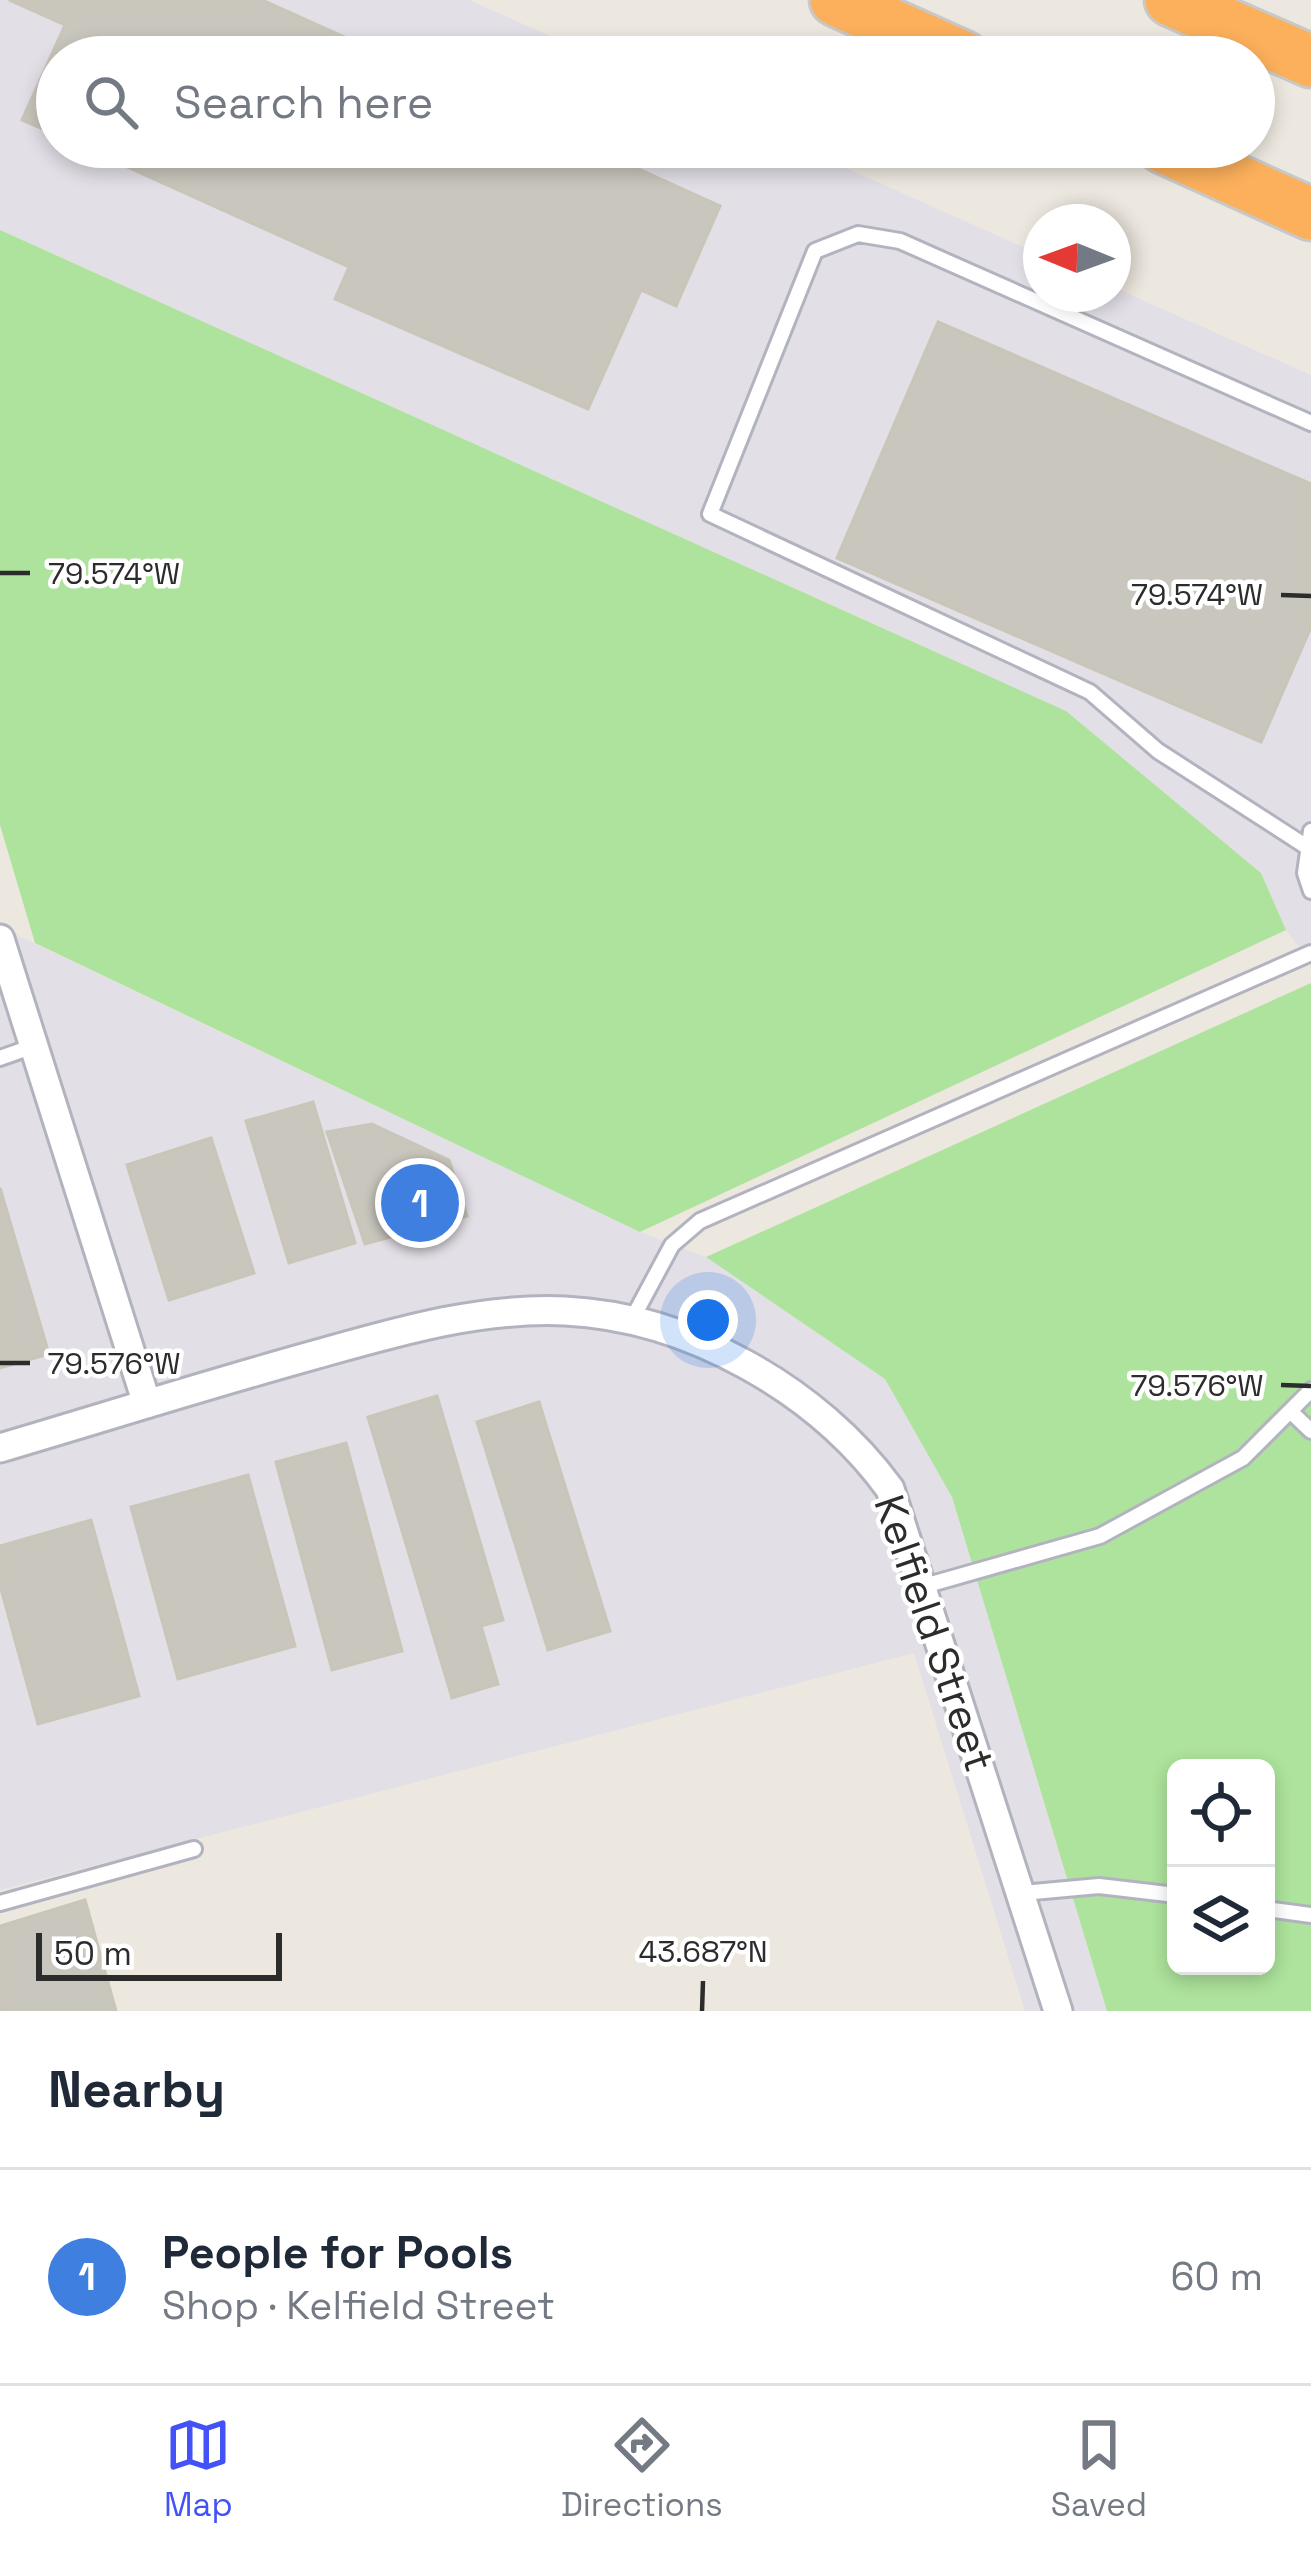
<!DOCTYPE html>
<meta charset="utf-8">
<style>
:root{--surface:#fff;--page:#f6f6f7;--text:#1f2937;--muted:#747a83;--line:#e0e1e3;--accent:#4252f7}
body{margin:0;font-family:"Space Grotesk",sans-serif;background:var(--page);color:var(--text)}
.controls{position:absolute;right:36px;bottom:36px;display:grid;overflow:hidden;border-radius:18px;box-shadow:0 6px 18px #0003}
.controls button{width:108px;height:108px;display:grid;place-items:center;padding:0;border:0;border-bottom:3px solid var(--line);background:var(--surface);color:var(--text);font:60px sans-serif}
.compass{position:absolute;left:1023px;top:204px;width:108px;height:108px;border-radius:50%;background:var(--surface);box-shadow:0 6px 18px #0003;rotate:271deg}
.scale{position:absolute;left:36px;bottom:30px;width:246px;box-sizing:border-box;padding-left:12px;border:6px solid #2c2c2c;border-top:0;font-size:33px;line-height:42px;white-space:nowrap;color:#2c2c2c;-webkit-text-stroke:9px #fff;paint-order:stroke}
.you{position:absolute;left:708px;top:1320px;width:42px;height:42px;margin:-30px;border:9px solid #fff;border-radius:50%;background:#1a73e8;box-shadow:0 0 0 18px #1a73e833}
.badge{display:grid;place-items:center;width:78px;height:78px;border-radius:50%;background:var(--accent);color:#fff;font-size:39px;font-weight:700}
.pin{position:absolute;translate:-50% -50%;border:6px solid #fff;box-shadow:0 3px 12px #0006}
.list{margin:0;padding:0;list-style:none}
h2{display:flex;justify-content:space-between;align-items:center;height:156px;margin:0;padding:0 48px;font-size:51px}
h2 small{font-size:39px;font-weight:400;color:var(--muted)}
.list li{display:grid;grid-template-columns:78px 1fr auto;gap:36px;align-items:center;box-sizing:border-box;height:216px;padding:0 48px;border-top:3px solid var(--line)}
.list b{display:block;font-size:45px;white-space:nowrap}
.list p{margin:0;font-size:39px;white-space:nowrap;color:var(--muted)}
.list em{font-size:39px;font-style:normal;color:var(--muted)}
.icon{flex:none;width:66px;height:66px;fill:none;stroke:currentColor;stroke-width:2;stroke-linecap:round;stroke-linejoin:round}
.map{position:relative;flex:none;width:1311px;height:2011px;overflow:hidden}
.search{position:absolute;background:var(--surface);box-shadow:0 6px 18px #0003;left:36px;right:36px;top:36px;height:132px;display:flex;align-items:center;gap:30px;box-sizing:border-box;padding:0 42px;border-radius:66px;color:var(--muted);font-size:45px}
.sheet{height:372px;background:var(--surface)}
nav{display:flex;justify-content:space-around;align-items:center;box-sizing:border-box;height:168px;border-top:3px solid var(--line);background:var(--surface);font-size:33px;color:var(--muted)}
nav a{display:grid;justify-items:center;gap:6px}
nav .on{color:var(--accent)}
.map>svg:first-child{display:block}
</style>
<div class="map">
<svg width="1311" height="2011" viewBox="0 0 1311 2011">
<rect width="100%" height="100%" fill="#ede8df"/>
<path fill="#e2dfe6" d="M 0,0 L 469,0 L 597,57 L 57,57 L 57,147 L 799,147 L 1041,255 L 1041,294 L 1113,294 L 1113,287 L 1311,375 L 1311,963 L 1286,930 L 1261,873 L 1066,711 L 0,230 Z
M 0,927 L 640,1232 L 706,1257 L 885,1379 L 952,1497 L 1107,2011 L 1025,2011 L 914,1653 L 0,1890 Z"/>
<path fill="#ade39c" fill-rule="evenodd" d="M 0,230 L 1066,711 L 1261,873 L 1286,930 L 640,1232 L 35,943 L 0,825 Z
M 1311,983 L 1311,2011 L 1107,2011 L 952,1497 L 885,1379 L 706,1257 ZM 1176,1768 L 1266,1768 L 1266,1966 L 1176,1966 Z"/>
<path fill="#c9c6bd" stroke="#c9c5b8" stroke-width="3" d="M 9,0 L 262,0 L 389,57 L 57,57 L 57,135 L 22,120 L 65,25 Z
M 83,147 L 590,147 L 720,206 L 676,306 L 641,290 L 588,409 L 335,299 L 349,267 Z
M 938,322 L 1311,484 L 1311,627 L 1261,742 L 837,558 Z
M 313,1102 L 355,1243 L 289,1263 L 246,1121 Z
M 372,1124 L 449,1160 L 467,1216 L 365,1244 L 327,1132 Z
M 211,1138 L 254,1273 L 169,1300 L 127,1165 Z
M 0,1188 L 49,1354 L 0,1368 Z
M 437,1396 L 503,1620 L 481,1626 L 498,1684 L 452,1698 L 368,1417 Z
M 539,1402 L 610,1631 L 548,1650 L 477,1422 Z
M 346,1443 L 402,1651 L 332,1670 L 276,1462 Z
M 248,1475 L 295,1646 L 178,1679 L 131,1507 Z
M 91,1520 L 139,1696 L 38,1724 L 0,1585 L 0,1546 Z
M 85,1900 L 116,2011 L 0,2011 L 0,1926 Z"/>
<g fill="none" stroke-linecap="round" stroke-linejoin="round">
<g stroke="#b2b3bf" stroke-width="20">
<path id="service" d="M 1311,831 L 1305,873 L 1311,891
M 1307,847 L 1158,751 L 1090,692 L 710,514 L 815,251 L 858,234 L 900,241 L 1311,423
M 0,1058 L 34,1046
M 630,1323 L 672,1245 L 700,1221 L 1311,953
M 1290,1411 L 1311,1431
M 924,1586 L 1100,1536 L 1243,1458 L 1311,1390
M 1022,1893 L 1099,1886 L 1176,1895
M 0,1903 L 194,1849
M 1266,1909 L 1311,1915"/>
</g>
<g stroke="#b2b3bf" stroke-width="33">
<path id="minor" d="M 0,939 L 147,1404
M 0,1448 C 105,1417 209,1384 314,1355 C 396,1332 479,1307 565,1311 C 689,1317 818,1390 890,1489 L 1058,2011"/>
</g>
<g stroke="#c8c8c8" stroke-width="57">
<path id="motorway" d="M 836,0 L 963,57
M 1171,0 L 1311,61
M 1163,147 L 1311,214"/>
</g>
<use href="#service" stroke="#fff" stroke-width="14"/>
<use href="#minor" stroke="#fff" stroke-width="27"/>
<use href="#motorway" stroke="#fcb05c" stroke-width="51"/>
</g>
<path fill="none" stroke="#2c2c2c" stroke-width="4.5" d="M 0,573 L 30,573M 1281,595 L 1311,596M 0,1363 L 30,1363M 1281,1385 L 1311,1386M 702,2011 L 703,1981"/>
<g text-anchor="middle" stroke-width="9" stroke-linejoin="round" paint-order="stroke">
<g font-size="42" fill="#2c2c2c" stroke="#fff">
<text transform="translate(935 1633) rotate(71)" y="15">Kelfield Street</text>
</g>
</g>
<g font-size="30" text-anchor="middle" fill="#2c2c2c" stroke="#fff" stroke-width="9" stroke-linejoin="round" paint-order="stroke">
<text x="114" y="584">79.574°W</text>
<text x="1197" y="605">79.574°W</text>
<text x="114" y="1374">79.576°W</text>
<text x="1197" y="1396">79.576°W</text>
<text x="703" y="1962">43.687°N</text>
</g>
</svg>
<div class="controls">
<button><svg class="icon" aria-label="locate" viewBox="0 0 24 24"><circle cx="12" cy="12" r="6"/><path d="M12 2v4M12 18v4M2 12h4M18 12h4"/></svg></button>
<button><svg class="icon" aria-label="layers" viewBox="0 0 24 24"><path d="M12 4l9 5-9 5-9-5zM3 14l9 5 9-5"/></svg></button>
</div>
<svg class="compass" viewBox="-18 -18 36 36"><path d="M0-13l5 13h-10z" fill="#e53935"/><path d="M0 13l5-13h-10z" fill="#747a83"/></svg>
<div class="scale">50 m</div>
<div class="you"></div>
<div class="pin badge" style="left:420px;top:1203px;background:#3f7fe0">1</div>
<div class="search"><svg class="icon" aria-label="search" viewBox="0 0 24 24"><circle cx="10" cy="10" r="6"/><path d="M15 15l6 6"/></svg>Search here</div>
</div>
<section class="sheet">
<h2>Nearby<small></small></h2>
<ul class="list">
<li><span class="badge" style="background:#3f7fe0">1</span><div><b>People for Pools</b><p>Shop · Kelfield Street</p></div><em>60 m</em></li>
</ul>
</section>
<nav>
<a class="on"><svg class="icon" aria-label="map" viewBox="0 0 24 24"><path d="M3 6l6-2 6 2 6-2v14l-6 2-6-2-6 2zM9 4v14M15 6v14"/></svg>Map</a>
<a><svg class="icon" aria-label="directions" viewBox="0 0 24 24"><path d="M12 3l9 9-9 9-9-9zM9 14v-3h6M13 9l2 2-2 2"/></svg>Directions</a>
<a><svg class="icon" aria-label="saved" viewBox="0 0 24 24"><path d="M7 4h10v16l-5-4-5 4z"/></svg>Saved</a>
</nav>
